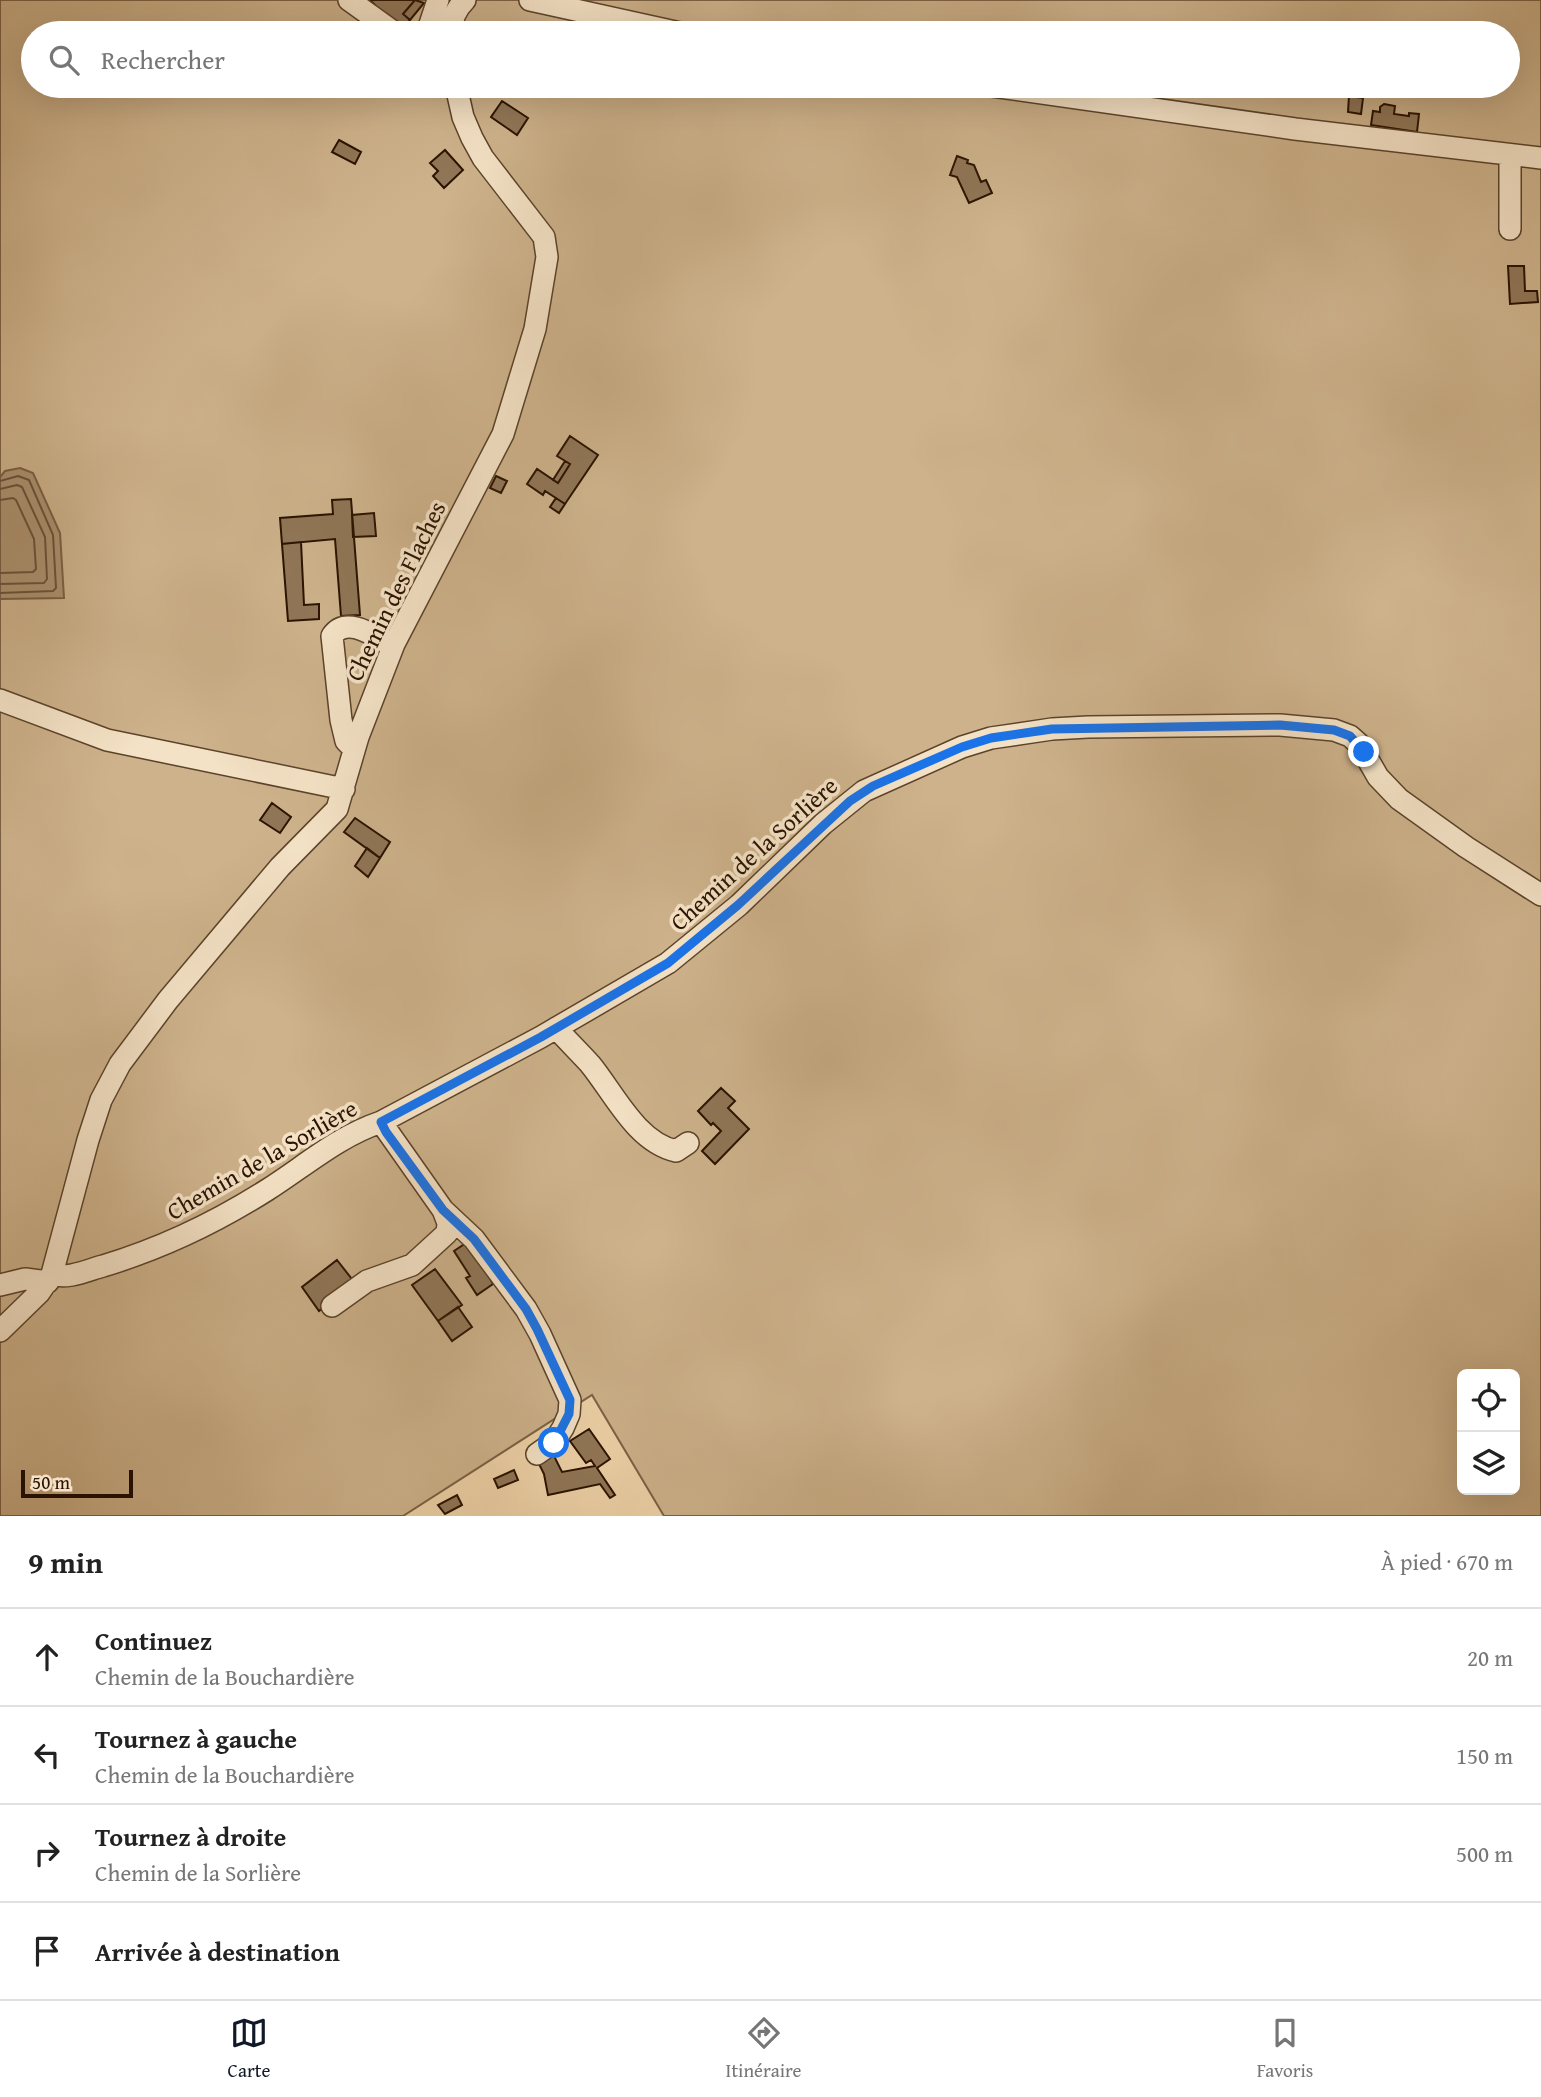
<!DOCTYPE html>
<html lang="fr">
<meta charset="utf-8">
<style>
:root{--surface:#fff;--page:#f6f6f6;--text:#222;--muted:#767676;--line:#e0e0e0;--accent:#111827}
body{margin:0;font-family:"Gentium Book Plus",serif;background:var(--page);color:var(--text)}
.controls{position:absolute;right:21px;bottom:21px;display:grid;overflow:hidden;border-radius:10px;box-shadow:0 7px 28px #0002}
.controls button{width:63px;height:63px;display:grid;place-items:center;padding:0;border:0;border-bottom:2px solid var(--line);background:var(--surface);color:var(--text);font:35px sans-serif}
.scale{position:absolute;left:21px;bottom:18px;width:112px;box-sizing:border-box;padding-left:7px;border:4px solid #2a1300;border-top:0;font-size:19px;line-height:24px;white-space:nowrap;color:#2a1300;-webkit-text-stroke:5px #f4e2c6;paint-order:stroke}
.stop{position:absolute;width:21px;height:21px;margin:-16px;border:5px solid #1a73e8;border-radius:50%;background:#fff}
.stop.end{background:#1a73e8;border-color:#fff;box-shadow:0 2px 7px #0008}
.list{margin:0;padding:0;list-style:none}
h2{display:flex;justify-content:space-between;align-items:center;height:91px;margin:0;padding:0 28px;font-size:30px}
h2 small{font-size:23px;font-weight:400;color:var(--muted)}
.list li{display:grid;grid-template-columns:46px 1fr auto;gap:21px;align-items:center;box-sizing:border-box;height:98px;padding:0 28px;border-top:2px solid var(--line)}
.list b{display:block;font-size:26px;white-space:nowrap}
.list p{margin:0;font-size:23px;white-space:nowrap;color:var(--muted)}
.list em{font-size:23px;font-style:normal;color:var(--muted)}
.icon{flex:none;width:38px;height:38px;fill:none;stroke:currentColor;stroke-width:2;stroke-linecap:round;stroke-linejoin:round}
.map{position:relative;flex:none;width:1541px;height:1516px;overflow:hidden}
.search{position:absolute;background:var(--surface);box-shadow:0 7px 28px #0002;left:21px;right:21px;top:21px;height:77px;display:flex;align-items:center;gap:18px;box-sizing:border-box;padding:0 24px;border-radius:38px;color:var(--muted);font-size:26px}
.sheet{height:483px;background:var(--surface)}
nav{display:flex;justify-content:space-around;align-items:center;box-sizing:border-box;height:98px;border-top:2px solid var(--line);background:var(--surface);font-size:19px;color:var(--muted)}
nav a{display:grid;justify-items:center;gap:4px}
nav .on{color:var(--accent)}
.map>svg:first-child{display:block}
</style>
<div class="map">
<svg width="1541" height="1516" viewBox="0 0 1541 1516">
<rect width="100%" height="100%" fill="#eed2a8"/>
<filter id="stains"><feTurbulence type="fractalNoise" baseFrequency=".00286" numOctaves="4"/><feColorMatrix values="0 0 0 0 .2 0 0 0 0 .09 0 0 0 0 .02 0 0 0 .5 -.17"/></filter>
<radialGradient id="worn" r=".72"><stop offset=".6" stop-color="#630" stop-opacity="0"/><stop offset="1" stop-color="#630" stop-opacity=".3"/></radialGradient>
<path fill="#cdb28b" stroke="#7c6246" stroke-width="2" fill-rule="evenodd" d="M 0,0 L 1541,0 L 1541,1516 L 664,1516 L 592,1395 L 403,1516 L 0,1516 ZM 33,33 L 1508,33 L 1508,86 L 33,86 ZM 1462,1374 L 1515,1374 L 1515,1490 L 1462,1490 Z"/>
<path fill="#ab916f" stroke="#775f43" stroke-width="2" d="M 20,468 L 33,473 L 60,533 L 64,598 L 0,599 L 0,477 L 5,471 Z"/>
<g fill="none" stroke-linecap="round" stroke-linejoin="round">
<path stroke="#6a5238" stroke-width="2" d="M 0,481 L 18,476 L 29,480 L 53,535 L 56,588 L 53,591 L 0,593
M 0,489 L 17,485 L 22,487 L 45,537 L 47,579 L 44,583 L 0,584
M 0,500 L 13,498 L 16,500 L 34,539 L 36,569 L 33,572 L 0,573"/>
</g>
<path fill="#907657" stroke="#2a1300" stroke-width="2" d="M 362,0 L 415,0 L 403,14 L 410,20 L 400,31 L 372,9 L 375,5 L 370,0 L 367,4 Z
M 415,0 L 424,3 L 410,20 L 403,14 Z
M 1349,96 L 1363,98 L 1361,114 L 1348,112 Z
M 502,101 L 528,118 L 517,135 L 491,117 Z
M 1384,104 L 1395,106 L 1394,114 L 1409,116 L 1409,113 L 1419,114 L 1417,132 L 1371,125 L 1373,111 L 1380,112 L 1380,107 Z
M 339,140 L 361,152 L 355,164 L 332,152 Z
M 445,150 L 463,170 L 444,188 L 433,176 L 438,171 L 430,163 Z
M 957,156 L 968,160 L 967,163 L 974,165 L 981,182 L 986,180 L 992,193 L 969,203 L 957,177 L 950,175 Z
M 1508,266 L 1524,266 L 1525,291 L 1537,291 L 1538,302 L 1510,304 Z
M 570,436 L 598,455 L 565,504 L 545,491 L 543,495 L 527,484 L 537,469 L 558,483 L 570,464 L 557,456 Z
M 565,461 L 570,464 L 558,483 L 553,480 Z
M 496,476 L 507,481 L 501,493 L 490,488 Z
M 556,498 L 565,504 L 559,513 L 550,507 Z
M 351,499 L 360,615 L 341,616 L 335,539 L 282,544 L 280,518 L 333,514 L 332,500 Z
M 374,513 L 376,536 L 353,537 L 352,515 Z
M 301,542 L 304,605 L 319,604 L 319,619 L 288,621 L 282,544 Z
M 272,803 L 291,817 L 280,833 L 260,820 Z
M 355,818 L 390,842 L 380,858 L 344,832 Z
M 367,848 L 380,858 L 368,877 L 355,866 Z
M 721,1088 L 735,1101 L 728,1108 L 749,1129 L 715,1164 L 702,1151 L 721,1131 L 713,1123 L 711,1125 L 698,1111 Z
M 466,1243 L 475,1251 L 493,1284 L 477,1295 L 466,1278 L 470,1276 L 454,1251 Z
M 337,1260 L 355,1283 L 319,1311 L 302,1287 Z
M 435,1269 L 462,1305 L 438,1321 L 412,1285 Z
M 458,1307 L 472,1327 L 452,1341 L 438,1321 Z
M 589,1429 L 610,1459 L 597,1468 L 615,1495 L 610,1498 L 600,1484 L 548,1495 L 544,1474 L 537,1460 L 552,1452 L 562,1472 L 595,1466 L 591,1460 L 586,1463 L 570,1441 Z
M 514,1470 L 518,1480 L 498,1488 L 494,1479 Z
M 457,1495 L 462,1505 L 445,1514 L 438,1505 Z"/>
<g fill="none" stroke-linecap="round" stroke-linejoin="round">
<g stroke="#5b432a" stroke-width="24">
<path id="minor" d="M 349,0 L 395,33
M 530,0 L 680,33
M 427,33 L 438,0
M 451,33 C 452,19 455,10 465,0
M 992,86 L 1295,129 L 1541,158
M 1510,229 L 1510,155
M 0,700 L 107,740 L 344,789
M 354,749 L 346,741 L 341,720 L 332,636 C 347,614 377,638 393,646
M 556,1028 C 567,1040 579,1052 590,1064 C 614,1093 636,1142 676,1151 L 688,1143
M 381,1122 L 443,1210 L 474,1239 L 526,1309 L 540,1334 L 570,1400 L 569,1414 L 563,1428 L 554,1442 L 537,1454
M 52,1274 C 67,1280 88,1270 103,1266 C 163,1248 215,1223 267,1190 C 305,1166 337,1137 381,1122 L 541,1037 L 668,963 L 739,905 L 823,824 L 864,791 L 962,747 L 991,738 L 1052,729 L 1088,727 L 1280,725 L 1334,730 L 1350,736 L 1359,744 L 1378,777 L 1399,799 L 1466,847 L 1541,895
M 0,1285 L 25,1279 L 48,1282
M 332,1306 L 367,1281 L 412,1265 L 447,1233 L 448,1223 L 443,1210
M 0,1331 L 39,1293 L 52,1274 L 88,1140 L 101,1100 L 120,1064 L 168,1000 L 280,867 L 337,809 L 358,737 L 394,644 L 503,434 L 535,329 L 547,257 L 544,237 L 483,158 L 472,138 L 463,117 L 456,86"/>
</g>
<use href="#minor" stroke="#f4e2c6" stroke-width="21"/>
</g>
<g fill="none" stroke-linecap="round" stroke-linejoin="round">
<path stroke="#1a73e8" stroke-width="9" d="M 554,1443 L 569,1414 L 570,1400 L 537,1329 L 526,1309 L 474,1239 L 443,1210 L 386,1132 L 381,1122 L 541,1037 L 668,963 L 738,905 L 850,801 L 873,786 L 962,747 L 991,738 L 1052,729 L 1280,725 L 1334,730 L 1350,736 L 1364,752"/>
</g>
<g text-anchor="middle" stroke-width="7" stroke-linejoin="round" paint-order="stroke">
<g font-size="24" fill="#2a1300" stroke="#f4e2c6">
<text transform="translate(396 591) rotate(-64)" y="8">Chemin des Flaches</text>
<text transform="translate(754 854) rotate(-42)" y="8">Chemin de la Sorlière</text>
<text transform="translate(262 1160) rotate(-30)" y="8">Chemin de la Sorlière</text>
</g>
</g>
<rect width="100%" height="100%" filter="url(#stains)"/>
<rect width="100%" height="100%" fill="url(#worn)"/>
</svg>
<div class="controls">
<button><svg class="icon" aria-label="locate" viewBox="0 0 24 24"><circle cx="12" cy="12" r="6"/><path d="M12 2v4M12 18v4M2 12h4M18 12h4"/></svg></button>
<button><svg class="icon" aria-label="layers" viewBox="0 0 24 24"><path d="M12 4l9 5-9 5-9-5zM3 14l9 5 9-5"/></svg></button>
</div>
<div class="scale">50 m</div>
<div class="stop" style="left:554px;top:1443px"></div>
<div class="stop end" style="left:1364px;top:752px"></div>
<div class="search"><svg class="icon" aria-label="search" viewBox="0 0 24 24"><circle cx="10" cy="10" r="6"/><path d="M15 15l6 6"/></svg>Rechercher</div>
</div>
<section class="sheet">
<h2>9 min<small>À pied · 670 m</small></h2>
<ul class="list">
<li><svg class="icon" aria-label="ahead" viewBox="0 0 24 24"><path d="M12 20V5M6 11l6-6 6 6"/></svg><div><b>Continuez</b><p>Chemin de la Bouchardière</p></div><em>20 m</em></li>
<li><svg class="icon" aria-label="left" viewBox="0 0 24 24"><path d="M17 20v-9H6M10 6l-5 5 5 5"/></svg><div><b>Tournez à gauche</b><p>Chemin de la Bouchardière</p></div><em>150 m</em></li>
<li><svg class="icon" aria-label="right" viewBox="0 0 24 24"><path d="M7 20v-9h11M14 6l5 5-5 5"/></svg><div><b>Tournez à droite</b><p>Chemin de la Sorlière</p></div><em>500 m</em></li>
<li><svg class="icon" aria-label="arrive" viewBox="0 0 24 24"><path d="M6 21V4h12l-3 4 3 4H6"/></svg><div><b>Arrivée à destination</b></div></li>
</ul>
</section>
<nav>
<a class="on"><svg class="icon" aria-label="map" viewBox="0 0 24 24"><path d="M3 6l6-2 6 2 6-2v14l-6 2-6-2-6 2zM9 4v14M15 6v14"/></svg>Carte</a>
<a><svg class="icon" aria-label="directions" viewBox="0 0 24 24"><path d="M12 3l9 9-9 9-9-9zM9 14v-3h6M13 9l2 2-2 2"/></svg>Itinéraire</a>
<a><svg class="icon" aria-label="saved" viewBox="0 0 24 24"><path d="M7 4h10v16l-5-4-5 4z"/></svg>Favoris</a>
</nav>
